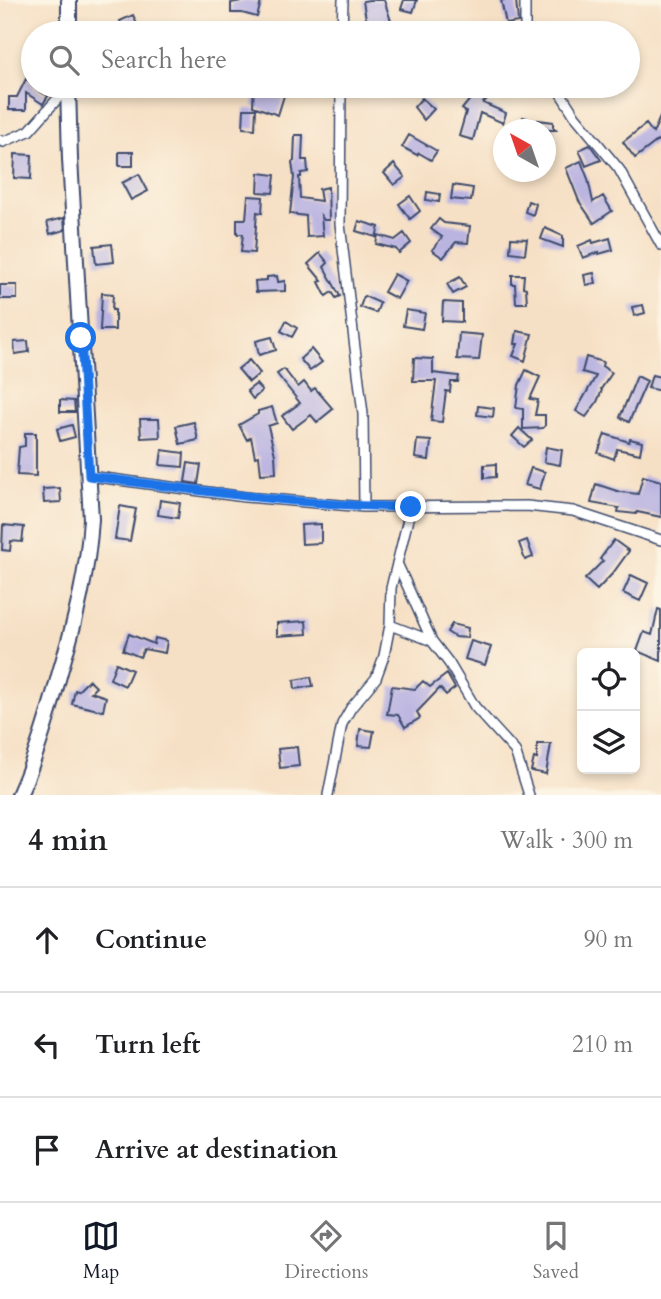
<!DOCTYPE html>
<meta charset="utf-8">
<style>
:root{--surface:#fff;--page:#f2f2f2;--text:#202124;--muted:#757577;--line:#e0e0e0;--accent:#111827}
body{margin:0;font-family:Cardo,serif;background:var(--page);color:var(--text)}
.controls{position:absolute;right:21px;bottom:21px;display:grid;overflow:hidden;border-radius:10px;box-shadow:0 4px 10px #0003}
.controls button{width:63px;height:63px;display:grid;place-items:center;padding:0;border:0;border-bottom:2px solid var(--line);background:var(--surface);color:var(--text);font:35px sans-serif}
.compass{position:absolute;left:493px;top:119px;width:63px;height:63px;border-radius:50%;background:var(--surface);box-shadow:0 4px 10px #0003;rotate:320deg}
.stop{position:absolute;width:21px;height:21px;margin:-16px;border:5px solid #1a73e8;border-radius:50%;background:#fff}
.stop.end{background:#1a73e8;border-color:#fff;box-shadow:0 2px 7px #0008}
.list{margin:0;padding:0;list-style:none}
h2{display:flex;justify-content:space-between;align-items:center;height:91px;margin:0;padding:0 28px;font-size:30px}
h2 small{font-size:23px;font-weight:400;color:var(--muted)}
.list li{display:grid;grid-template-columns:46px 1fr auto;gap:21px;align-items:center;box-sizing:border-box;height:105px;padding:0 28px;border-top:2px solid var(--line)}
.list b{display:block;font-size:26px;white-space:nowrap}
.list em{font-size:23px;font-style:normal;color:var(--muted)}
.icon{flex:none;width:38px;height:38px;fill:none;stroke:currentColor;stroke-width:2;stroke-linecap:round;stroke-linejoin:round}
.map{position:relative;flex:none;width:661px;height:795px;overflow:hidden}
.search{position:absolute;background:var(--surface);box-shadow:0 4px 10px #0003;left:21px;right:21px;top:21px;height:77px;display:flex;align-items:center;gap:18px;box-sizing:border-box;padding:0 24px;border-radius:38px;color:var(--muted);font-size:26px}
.sheet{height:406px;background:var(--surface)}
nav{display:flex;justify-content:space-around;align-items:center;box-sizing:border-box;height:98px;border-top:2px solid var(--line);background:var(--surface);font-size:19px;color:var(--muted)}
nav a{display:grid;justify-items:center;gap:4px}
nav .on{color:var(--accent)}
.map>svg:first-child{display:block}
</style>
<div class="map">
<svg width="661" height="795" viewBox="0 0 661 795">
<rect width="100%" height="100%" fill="#fcf5e5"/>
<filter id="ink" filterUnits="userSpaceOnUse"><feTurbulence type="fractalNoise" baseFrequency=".0143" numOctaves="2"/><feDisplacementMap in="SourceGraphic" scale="14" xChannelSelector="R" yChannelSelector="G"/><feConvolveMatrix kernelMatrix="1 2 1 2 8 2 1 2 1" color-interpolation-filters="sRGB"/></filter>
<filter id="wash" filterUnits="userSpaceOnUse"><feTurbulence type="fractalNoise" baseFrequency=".00686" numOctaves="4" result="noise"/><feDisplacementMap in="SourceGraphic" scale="28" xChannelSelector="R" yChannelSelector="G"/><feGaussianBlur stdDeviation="1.57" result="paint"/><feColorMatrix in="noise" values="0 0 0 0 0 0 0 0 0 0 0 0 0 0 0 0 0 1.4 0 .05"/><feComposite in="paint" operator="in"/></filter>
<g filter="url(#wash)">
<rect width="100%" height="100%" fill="#f6e0c5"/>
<g id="blocks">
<path fill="#bab4e1" d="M 246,0 L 261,2 L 257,17 L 242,13 L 231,13 L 231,3 Z
M 369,0 L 384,0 L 391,21 L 367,25 L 363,1 Z
M 404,0 L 417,0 L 413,12 L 401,9 Z
M 501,0 L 516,0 L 518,22 L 506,24 Z
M 133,15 L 141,33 L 125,33 L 120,21 Z
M 27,77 L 27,80 L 33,83 L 33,87 L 48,96 L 43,104 L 26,93 L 26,110 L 9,110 L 9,97 L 17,97 Z
M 254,86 L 287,86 L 278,115 L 253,106 Z
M 481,86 L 500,86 L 483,103 L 506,113 L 503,123 L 480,113 L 473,140 L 459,136 L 466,112 L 462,109 Z
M 422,98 L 434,109 L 424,120 L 414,107 Z
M 244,109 L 256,109 L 255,129 L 243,128 Z
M 661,115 L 661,138 L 635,158 L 623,142 L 646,124 L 653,133 Z
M 523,117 L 538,122 L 538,120 L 553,122 L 553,127 L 556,130 L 526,130 L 519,127 Z
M 295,135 L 303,135 L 302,160 L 307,160 L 308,172 L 301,173 L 301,177 L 299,177 L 300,198 L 321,201 L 319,189 L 328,187 L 329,220 L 324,220 L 321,216 L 323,236 L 307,237 L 306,216 L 290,214 L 294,177 L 292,162 L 294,161 Z
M 409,135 L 437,151 L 431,160 L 419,153 L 417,155 L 402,147 Z
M 590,145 L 601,160 L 586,166 L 579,150 Z
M 119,152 L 133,152 L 133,166 L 119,166 Z
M 15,154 L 32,155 L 31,179 L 14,178 Z
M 581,161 L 588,179 L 593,202 L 603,196 L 612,211 L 594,223 L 579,201 L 566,168 Z
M 394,164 L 405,177 L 394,185 L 384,173 Z
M 259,173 L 275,175 L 273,193 L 258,192 Z
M 139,174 L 148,191 L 131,200 L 122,183 Z
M 453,185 L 473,188 L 471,201 L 451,199 Z
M 427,192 L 440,194 L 439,202 L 426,200 Z
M 248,196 L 263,197 L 262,213 L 257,212 L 254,253 L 241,252 L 243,234 L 237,234 L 237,219 L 246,219 Z
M 410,196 L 420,211 L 410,219 L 399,204 Z
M 528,201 L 536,204 L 533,215 L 525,212 Z
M 64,218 L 65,230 L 50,234 L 47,222 Z
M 439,219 L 444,223 L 470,226 L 468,243 L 456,242 L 443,258 L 432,250 L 442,237 L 431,229 Z
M 359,221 L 379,227 L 376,237 L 356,231 Z
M 545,228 L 563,236 L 563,247 L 541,239 Z
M 404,233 L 411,243 L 399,253 L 396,249 L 376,244 L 378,235 L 395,240 Z
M 511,238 L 527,239 L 525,254 L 510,252 Z
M 610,238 L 613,250 L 599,254 L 599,252 L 583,258 L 578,246 L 592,240 L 593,243 Z
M 112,244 L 114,262 L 96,264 L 94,246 Z
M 320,253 L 328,263 L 324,267 L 340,296 L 336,298 L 332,292 L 326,296 L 319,282 L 322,281 L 308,264 Z
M 594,273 L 596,283 L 586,285 L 584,275 Z
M 394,274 L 407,281 L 397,299 L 384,292 Z
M 512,275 L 524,275 L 523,287 L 526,288 L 527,303 L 516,303 L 515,284 L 512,284 Z
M 277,276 L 278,282 L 285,281 L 285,291 L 256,292 L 255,281 L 267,280 L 267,277 Z
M 460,277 L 466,287 L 453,294 L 447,284 Z
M 0,285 L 17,285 L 17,299 L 0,299 Z
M 102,293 L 113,294 L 112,310 L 115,310 L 115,330 L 100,330 Z
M 364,296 L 380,303 L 376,313 L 360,307 Z
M 443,302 L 462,303 L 462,322 L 442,321 Z
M 643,305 L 645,313 L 634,316 L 632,307 Z
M 406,310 L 425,313 L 422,329 L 403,326 Z
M 286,321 L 297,328 L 292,337 L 281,331 Z
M 517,331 L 532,334 L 525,361 L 513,356 L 518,344 L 515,344 Z
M 459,333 L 482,335 L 479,360 L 457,359 Z
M 272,337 L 276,350 L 259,355 L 256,341 Z
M 28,341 L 29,352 L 15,354 L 14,342 Z
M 311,349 L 322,362 L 310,371 L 300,359 Z
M 586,357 L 603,362 L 602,366 L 612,373 L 601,389 L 602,390 L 597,402 L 586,417 L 576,411 L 596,376 L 582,372 Z
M 414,358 L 433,359 L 433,373 L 459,376 L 458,382 L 451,382 L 450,392 L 446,391 L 442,422 L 431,421 L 436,381 L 413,381 Z
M 249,360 L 260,373 L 249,382 L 238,369 Z
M 284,369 L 298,387 L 304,382 L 311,391 L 315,388 L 333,409 L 317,422 L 311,415 L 292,429 L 282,416 L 300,403 L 277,374 Z
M 526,370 L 540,377 L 530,399 L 538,400 L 535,415 L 545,415 L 545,426 L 543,428 L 523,429 L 523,409 L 516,408 L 519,385 Z
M 652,375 L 661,377 L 661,391 L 648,388 Z
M 637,376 L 647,381 L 629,422 L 620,417 Z
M 256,384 L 262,391 L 253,399 L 247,391 Z
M 60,400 L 74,401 L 75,412 L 60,412 Z
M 478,406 L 494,408 L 493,417 L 477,415 Z
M 272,407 L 277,423 L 268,426 L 275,455 L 276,473 L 261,474 L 259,456 L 255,457 L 251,437 L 247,440 L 239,425 L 258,414 L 258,411 Z
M 140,419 L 159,419 L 160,437 L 141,438 Z
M 194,422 L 198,440 L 180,444 L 176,426 Z
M 72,425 L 75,437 L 60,441 L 57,429 Z
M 519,428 L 532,440 L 524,447 L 512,436 Z
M 25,433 L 36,433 L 36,476 L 17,475 L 19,447 L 25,446 Z
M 605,434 L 629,442 L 630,439 L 642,442 L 640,454 L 617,449 L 614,459 L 598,453 Z
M 417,440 L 431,441 L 429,460 L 415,458 Z
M 546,447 L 562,450 L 560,465 L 544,462 Z
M 162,450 L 184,453 L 183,467 L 160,465 Z
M 188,463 L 201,465 L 198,484 L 185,482 Z
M 496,464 L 496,477 L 484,478 L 484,465 Z
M 531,468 L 545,472 L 540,489 L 525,485 Z
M 643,476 L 661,481 L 661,517 L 637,512 L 636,514 L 618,512 L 619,508 L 591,503 L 596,484 L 620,492 L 638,494 Z
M 60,488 L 61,502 L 44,503 L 43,489 Z
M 160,500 L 180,503 L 178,518 L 158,515 Z
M 120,506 L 136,509 L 130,541 L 115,539 Z
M 321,524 L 321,543 L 302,544 L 301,525 Z
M 3,525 L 24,527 L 22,542 L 11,541 L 10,551 L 2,550 Z
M 527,540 L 533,557 L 525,560 L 519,543 Z
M 614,540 L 629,551 L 613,573 L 597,590 L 585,579 L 603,561 L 600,559 Z
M 631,575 L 648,583 L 640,601 L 623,593 Z
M 658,609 L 661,610 L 661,661 L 637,651 L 644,632 L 652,635 Z
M 306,621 L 307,634 L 277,636 L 277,623 Z
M 452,624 L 468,628 L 467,638 L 455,637 L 447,632 Z
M 129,634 L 154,644 L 155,638 L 167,641 L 165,653 L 144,649 L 140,657 L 123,650 Z
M 471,641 L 491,647 L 485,665 L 465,659 Z
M 116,663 L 132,670 L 125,686 L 110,679 Z
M 447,674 L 455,688 L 446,695 L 440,688 L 417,712 L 420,718 L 405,727 L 398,715 L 387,714 L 392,686 L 415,689 L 423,681 L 430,687 Z
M 311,677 L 313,686 L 295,689 L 294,680 Z
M 89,680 L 96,687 L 91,692 L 106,697 L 103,711 L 72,704 L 75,690 L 78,691 Z
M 360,729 L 374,731 L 371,747 L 358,746 Z
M 537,744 L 551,744 L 546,774 L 531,771 L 534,758 L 537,759 Z
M 297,747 L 299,766 L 280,768 L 278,749 Z"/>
</g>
</g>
<g filter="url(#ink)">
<use href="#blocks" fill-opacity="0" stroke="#3c4a6d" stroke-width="2"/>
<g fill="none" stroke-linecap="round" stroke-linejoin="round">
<g stroke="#3c4a6d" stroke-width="12">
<path id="minor" d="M 525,0 L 525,26 L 528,33
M 342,33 L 343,0
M 341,86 L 340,224 L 363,414 L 364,507
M 556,86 L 575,116 L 619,169 L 661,245
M 0,140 L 3,142 L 29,131 L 67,88
M 89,476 L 245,497 L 364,507 L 527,506 L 573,511 L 661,540
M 397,563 L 432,641 L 449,663 L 475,707 L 515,751 L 529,795
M 390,625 L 432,641
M 328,795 L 342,724 L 351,708 L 376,678 L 384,656 L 390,625 L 391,588 L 411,507"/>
</g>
<g stroke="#3c4a6d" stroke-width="18">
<path id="primary" d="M 69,33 L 69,0
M 19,795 C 37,755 49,714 60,672 C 75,622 88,572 91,519 L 70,159 L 68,86"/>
</g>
<use href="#minor" stroke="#fff" stroke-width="9"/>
<use href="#primary" stroke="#fff" stroke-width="14"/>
</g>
</g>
<g fill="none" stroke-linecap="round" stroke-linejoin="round" filter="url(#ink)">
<path stroke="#1a73e8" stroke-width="9" d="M 81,338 L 89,476 C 196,490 303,506 411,507"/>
</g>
</svg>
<div class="controls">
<button><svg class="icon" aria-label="locate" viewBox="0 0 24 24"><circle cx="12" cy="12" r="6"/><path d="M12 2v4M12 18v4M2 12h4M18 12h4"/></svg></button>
<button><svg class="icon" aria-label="layers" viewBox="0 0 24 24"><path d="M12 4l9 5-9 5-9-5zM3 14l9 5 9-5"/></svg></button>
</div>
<svg class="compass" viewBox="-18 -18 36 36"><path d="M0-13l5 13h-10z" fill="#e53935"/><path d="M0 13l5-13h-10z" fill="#757577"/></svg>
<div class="stop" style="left:81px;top:338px"></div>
<div class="stop end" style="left:411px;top:507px"></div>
<div class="search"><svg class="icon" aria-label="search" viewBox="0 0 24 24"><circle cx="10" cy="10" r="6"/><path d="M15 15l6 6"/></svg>Search here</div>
</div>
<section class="sheet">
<h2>4 min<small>Walk · 300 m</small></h2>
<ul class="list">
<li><svg class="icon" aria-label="ahead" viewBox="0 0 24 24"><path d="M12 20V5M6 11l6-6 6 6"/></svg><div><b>Continue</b></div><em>90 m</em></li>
<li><svg class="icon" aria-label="left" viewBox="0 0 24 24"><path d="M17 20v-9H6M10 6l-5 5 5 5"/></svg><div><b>Turn left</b></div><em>210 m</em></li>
<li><svg class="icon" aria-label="arrive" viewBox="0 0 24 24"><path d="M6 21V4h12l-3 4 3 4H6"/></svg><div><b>Arrive at destination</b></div></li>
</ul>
</section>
<nav>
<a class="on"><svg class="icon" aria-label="map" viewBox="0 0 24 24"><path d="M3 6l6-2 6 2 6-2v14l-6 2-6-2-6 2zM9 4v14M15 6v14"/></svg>Map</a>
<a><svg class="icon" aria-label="directions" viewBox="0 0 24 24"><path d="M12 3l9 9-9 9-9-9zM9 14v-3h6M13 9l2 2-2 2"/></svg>Directions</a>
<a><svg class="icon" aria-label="saved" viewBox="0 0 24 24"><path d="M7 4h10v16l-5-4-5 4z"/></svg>Saved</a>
</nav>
